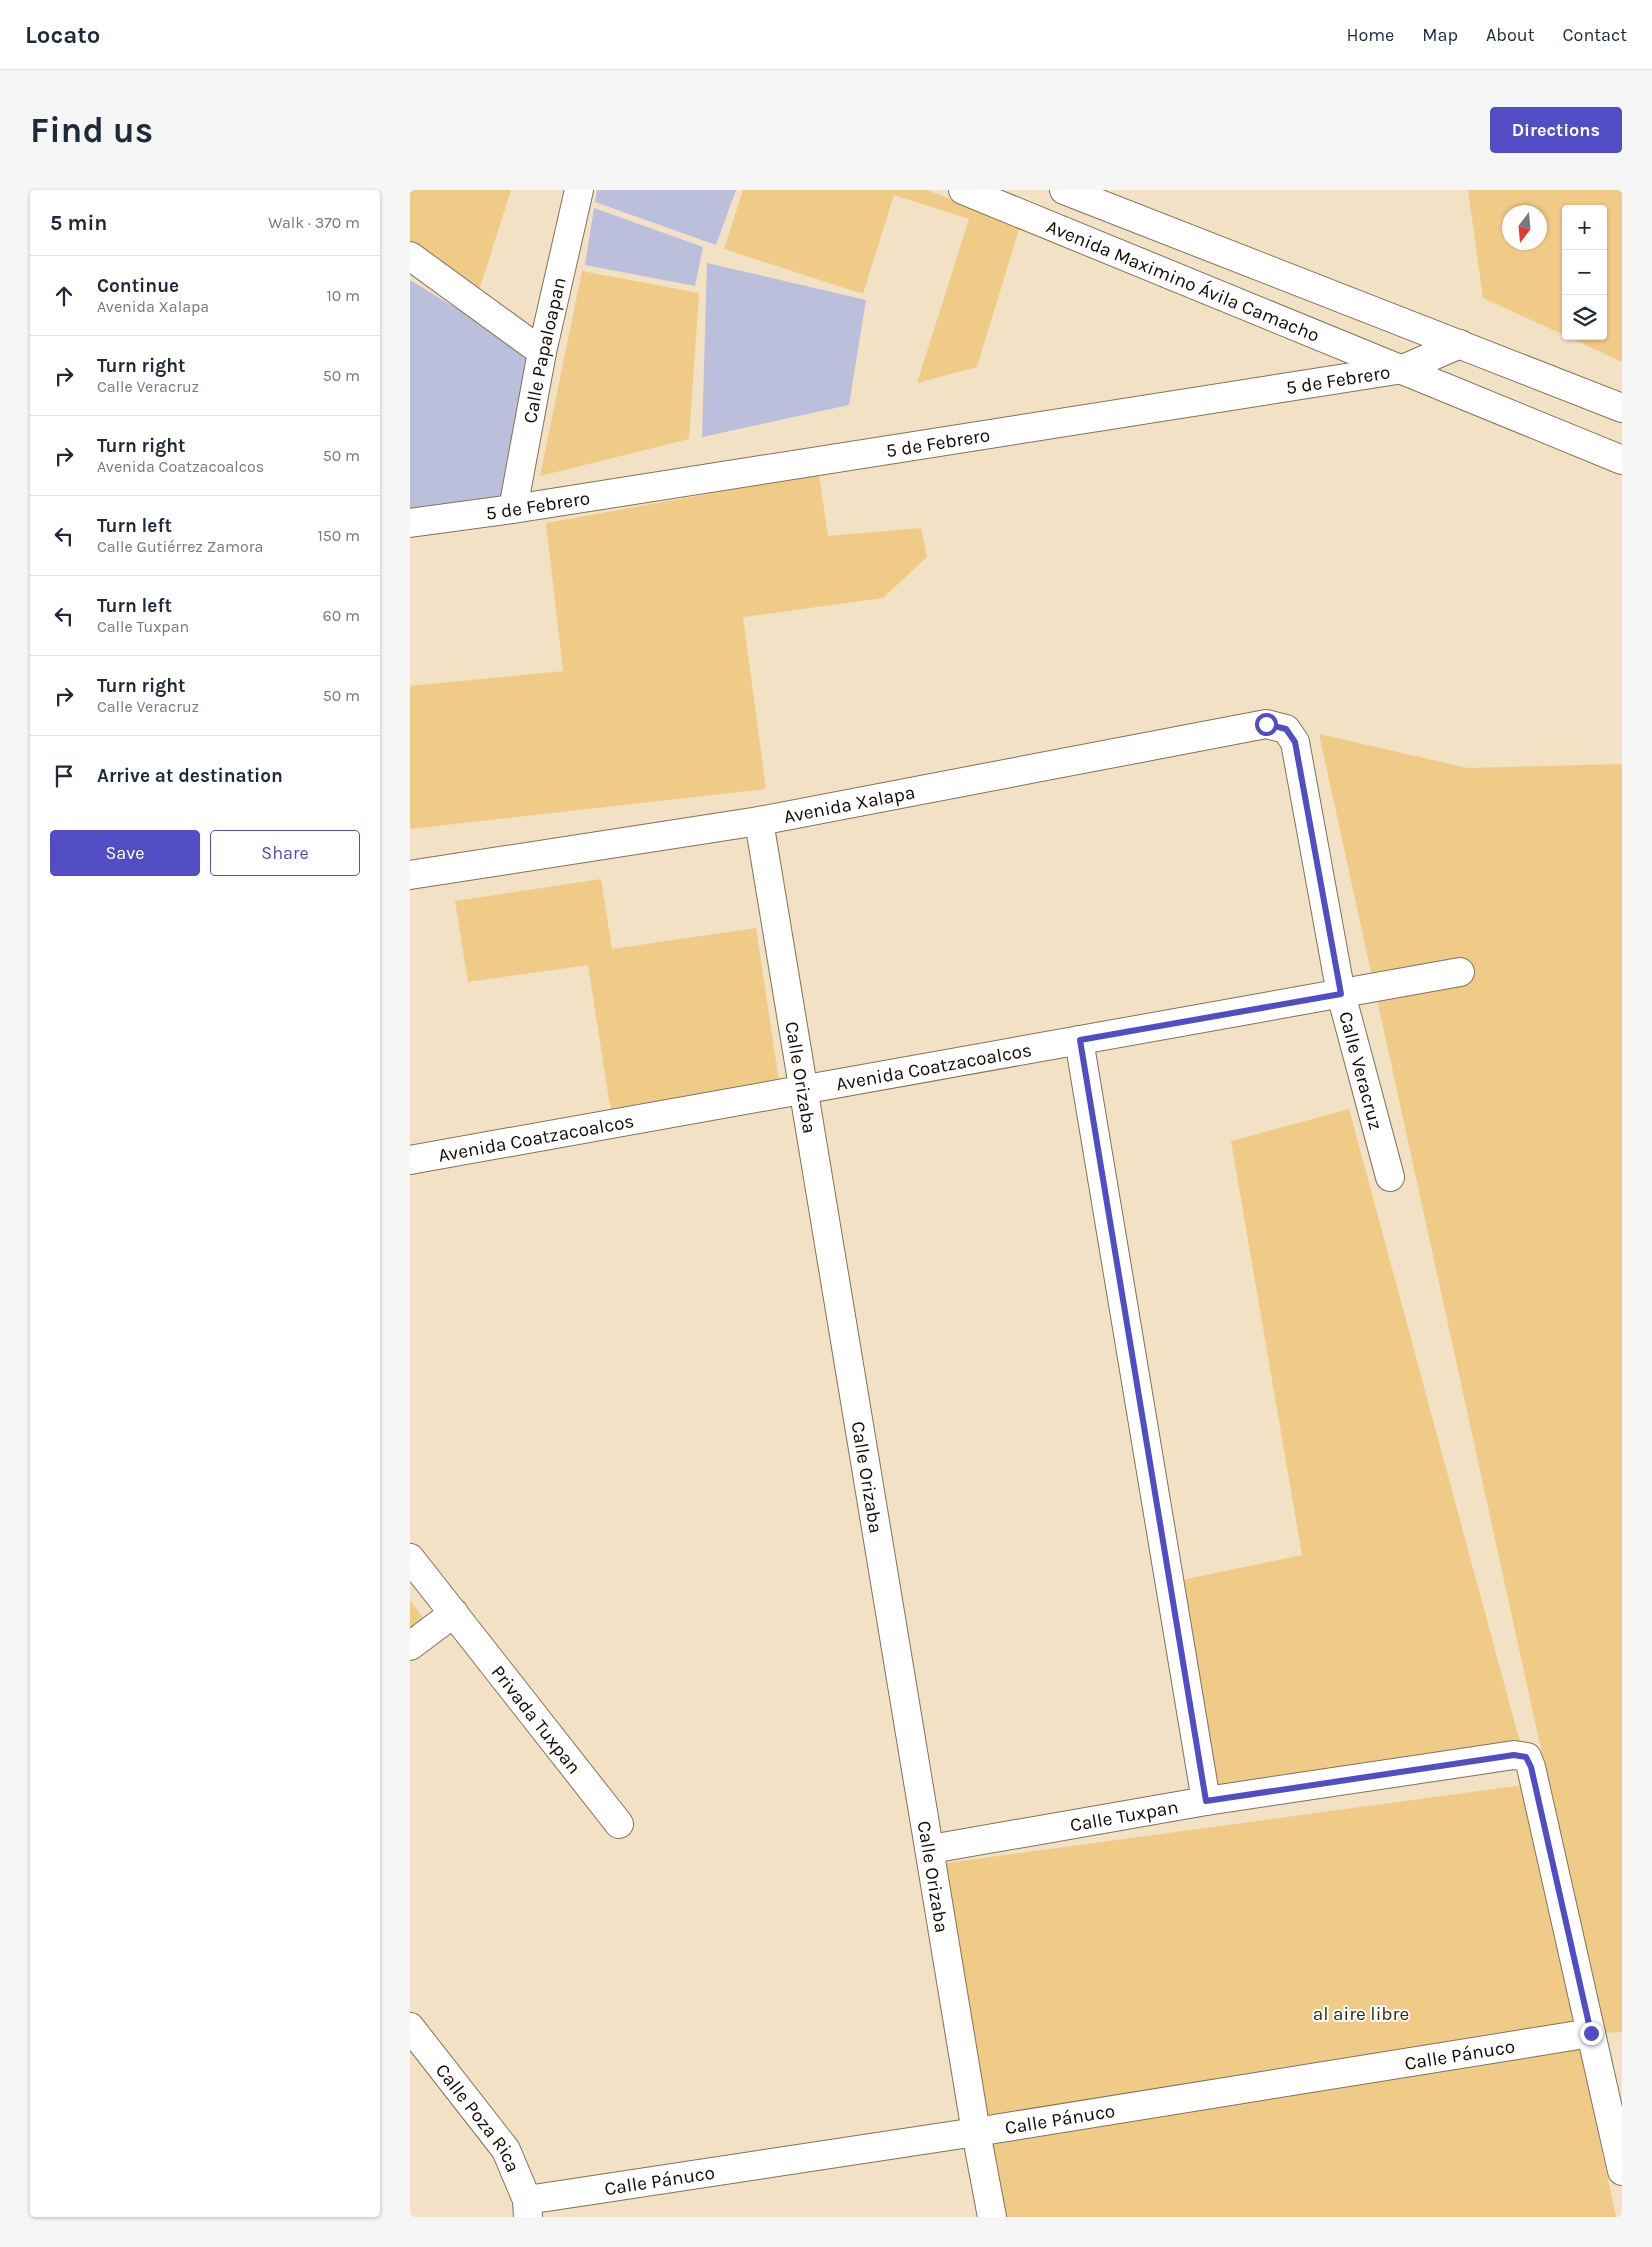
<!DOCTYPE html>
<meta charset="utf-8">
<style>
:root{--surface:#fff;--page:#f6f6f7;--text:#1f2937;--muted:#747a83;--line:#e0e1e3;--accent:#524dc4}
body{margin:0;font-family:Karla,sans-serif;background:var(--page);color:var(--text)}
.controls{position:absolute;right:15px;top:15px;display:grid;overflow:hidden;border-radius:5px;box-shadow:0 1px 4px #0004}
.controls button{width:45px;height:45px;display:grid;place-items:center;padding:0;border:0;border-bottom:1px solid var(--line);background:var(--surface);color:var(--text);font:25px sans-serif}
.compass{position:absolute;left:1092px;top:15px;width:45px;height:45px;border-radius:50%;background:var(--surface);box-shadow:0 1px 4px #0004;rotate:196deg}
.stop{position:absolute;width:15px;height:15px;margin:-11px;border:4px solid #524dc4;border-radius:50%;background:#fff}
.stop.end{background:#524dc4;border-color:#fff;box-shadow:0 1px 5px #0008}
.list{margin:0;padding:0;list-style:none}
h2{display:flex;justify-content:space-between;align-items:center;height:65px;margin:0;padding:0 20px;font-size:21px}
h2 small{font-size:16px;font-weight:400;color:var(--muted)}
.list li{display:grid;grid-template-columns:32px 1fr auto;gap:15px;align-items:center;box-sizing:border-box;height:80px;padding:0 20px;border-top:1px solid var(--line)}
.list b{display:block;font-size:19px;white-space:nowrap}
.list p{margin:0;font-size:16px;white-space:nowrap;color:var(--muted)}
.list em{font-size:16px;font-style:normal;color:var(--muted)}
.actions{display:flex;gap:10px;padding:15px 20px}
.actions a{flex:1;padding:11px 0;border:1px solid var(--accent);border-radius:5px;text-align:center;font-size:18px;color:var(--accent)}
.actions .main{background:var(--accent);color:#fff}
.icon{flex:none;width:28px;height:28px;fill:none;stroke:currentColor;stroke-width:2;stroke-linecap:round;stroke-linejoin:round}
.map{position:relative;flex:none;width:1212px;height:2027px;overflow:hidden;border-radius:5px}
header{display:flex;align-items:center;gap:30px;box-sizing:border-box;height:70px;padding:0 25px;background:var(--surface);border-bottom:1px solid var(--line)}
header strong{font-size:24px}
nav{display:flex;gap:28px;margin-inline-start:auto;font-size:18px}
.intro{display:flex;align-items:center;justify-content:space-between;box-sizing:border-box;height:120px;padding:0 30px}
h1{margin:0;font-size:35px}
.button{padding:12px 22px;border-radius:5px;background:var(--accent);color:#fff;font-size:18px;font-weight:700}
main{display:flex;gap:30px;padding:0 30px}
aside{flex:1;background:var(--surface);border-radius:5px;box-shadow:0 1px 4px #0004}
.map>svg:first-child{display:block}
</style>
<header>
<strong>Locato</strong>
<nav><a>Home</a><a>Map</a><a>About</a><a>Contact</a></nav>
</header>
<div class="intro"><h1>Find us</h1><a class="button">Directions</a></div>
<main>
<aside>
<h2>5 min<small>Walk · 370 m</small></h2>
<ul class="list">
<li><svg class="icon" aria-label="ahead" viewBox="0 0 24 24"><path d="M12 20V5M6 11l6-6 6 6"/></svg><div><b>Continue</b><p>Avenida Xalapa</p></div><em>10 m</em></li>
<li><svg class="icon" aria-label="right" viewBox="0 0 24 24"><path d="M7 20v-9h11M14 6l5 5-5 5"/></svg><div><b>Turn right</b><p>Calle Veracruz</p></div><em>50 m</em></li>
<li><svg class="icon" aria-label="right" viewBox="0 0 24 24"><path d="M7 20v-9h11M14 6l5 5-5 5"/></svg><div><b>Turn right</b><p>Avenida Coatzacoalcos</p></div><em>50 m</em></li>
<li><svg class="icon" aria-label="left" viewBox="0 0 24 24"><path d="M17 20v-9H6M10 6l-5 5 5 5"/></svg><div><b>Turn left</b><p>Calle Gutiérrez Zamora</p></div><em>150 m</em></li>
<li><svg class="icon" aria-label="left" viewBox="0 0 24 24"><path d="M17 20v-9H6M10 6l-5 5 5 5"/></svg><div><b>Turn left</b><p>Calle Tuxpan</p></div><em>60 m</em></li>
<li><svg class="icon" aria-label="right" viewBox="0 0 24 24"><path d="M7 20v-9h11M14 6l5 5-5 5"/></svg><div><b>Turn right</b><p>Calle Veracruz</p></div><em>50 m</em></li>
<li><svg class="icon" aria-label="arrive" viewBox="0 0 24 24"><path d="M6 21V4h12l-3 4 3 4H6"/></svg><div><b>Arrive at destination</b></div></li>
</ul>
<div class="actions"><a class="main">Save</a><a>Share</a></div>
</aside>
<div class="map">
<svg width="1212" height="2027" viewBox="0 0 1212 2027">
<rect width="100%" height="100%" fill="#f2e1c4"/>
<path fill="#f0cb87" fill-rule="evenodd" d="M 0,0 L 101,0 L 68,104 L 0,52 Z
M 333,0 L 517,0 L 610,36 L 567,177 L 507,193 L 559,29 L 484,5 L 453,104 L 314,59 Z
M 1058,0 L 1212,0 L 1212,172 L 1156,146 L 1193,146 L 1193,19 L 1156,19 L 1156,146 L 1073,108 ZM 1100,22 L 1130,22 L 1130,52 L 1100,52 Z
M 172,81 L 289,103 L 279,249 L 130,286 Z
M 409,284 L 418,346 L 511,338 L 517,367 L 473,408 L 333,427 L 356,599 L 0,639 L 0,496 L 153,481 L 136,333 Z
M 909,544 L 1058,578 L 1212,574 L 1212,1842 L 1193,1843 Z
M 191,689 L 202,759 L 346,738 L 371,904 L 202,929 L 178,775 L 58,792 L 45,711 Z
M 939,919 L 1111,1556 L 791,1604 L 748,1395 L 892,1365 L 821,951 Z
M 0,1410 L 14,1429 L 0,1441 Z
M 1113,1595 L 1206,2027 L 592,2027 L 536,1673 Z"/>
<path fill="#bbbfdc" d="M 187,0 L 326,0 L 306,55 L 185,12 Z
M 184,18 L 293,57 L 285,96 L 175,75 Z
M 297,73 L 456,110 L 439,215 L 292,247 Z
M 0,90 L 123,165 L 95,311 L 0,325 Z"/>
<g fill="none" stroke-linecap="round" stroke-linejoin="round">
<g stroke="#817359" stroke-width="30">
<g id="minor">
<path d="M 0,66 L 132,162"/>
<path id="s1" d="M 103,319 L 132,162 L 169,0"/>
<path id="s2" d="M 0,333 L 103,319 L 993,179 L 1050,154"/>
<path id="s3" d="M 349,631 L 566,1942 L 582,2027"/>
<path id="s4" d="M 0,685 L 349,631 L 856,534 L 876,539 L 885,552 L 931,804 L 980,987"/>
<path d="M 669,850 L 796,1611"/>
<path id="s5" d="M 0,970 L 1050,782"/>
<path id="s6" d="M 0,1368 L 209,1634"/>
<path d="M 0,1456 L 44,1423"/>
<path id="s7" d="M 521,1659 L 796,1611 L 1104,1565 L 1117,1567 L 1121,1577 L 1212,1981"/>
<path id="s8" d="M 0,1837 L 96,1960 L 117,2010 L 118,2027"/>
<path id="s9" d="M 117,2010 L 566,1942 L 1181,1843"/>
</g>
</g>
<g stroke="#817359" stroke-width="30">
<g id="primary">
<path id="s10" d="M 553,0 L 1212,270"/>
<path d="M 654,0 L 1212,218"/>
</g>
</g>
<use href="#minor" stroke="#fff" stroke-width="28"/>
<use href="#primary" stroke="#fff" stroke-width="28"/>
</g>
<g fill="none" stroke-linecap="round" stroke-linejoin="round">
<path stroke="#524dc4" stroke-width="6" d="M 856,534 L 876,539 L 885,552 L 931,804 L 670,850 L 796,1611 L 1104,1565 L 1116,1567 L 1121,1577 L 1181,1843"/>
</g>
<g text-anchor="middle" stroke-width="4" stroke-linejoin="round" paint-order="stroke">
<g font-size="19" fill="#100a03" stroke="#fff">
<text dy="7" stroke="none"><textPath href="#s10" startOffset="238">Avenida Maximino Ávila Camacho</textPath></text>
<text dy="7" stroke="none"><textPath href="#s1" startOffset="162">Calle Papaloapan</textPath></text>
<text dy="7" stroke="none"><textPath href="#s2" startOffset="939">5 de Febrero</textPath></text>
<text dy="7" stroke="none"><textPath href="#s2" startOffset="534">5 de Febrero</textPath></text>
<text dy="7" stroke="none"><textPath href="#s2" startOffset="129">5 de Febrero</textPath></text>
<text dy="7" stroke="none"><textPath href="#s4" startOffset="445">Avenida Xalapa</textPath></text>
<text dy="7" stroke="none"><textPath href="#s5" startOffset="532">Avenida Coatzacoalcos</textPath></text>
<text dy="7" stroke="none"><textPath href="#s4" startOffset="1241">Calle Veracruz</textPath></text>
<text dy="7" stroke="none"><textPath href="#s3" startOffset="260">Calle Orizaba</textPath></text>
<text dy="7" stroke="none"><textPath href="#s5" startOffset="128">Avenida Coatzacoalcos</textPath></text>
<text dy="7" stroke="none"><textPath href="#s3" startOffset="665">Calle Orizaba</textPath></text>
<text dy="7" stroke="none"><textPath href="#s6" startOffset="205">Privada Tuxpan</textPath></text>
<text dy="7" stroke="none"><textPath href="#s7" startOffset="196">Calle Tuxpan</textPath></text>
<text dy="7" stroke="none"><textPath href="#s3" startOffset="1070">Calle Orizaba</textPath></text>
<text dy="7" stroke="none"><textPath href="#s9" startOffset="944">Calle Pánuco</textPath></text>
<text dy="7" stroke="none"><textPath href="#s8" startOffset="114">Calle Poza Rica</textPath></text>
<text dy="7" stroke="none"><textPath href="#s9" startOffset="539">Calle Pánuco</textPath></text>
<text dy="7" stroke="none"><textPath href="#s9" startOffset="134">Calle Pánuco</textPath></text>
</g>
<g font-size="19" fill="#3c2902" stroke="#fff">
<text x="951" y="1830">al aire libre</text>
</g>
</g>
</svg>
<div class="controls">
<button>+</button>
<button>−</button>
<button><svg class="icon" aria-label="layers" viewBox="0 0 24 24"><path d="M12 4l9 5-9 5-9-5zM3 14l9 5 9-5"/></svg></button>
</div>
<svg class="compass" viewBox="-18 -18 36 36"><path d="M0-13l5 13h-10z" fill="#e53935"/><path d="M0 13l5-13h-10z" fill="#747a83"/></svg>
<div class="stop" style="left:856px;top:534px"></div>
<div class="stop end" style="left:1181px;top:1843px"></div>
</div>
</main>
